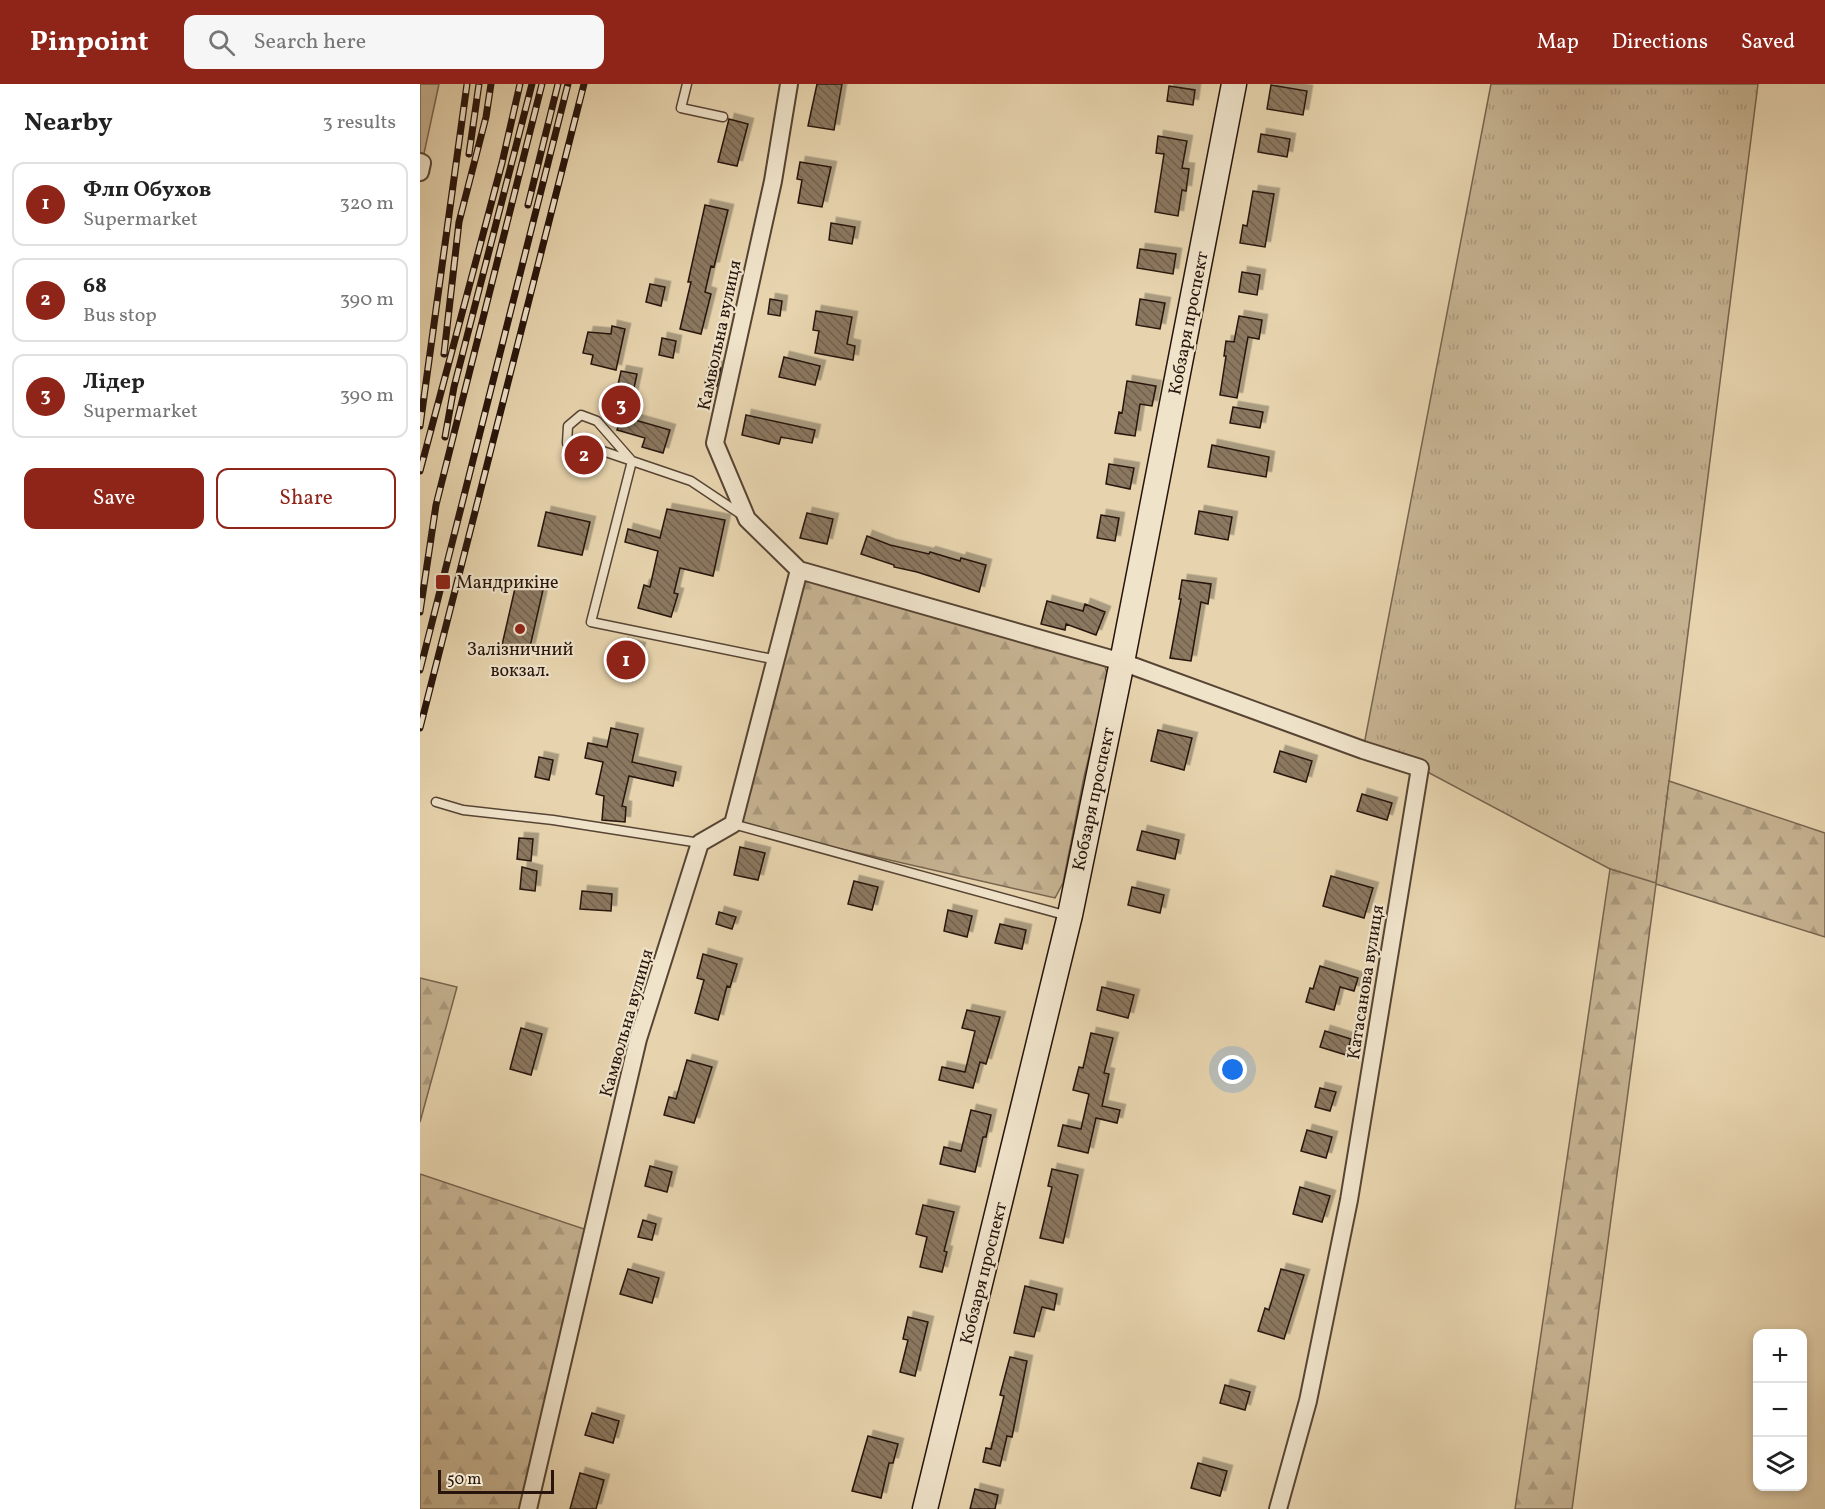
<!DOCTYPE html>
<meta charset="utf-8">
<style>
:root{--surface:#fff;--page:#f6f6f6;--text:#222;--muted:#767676;--line:#e0e0e0;--accent:#8f2418}
body{margin:0;font-family:Vollkorn,serif;background:var(--page);color:var(--text)}
.controls{position:absolute;right:18px;bottom:18px;display:grid;overflow:hidden;border-radius:12px;box-shadow:0 3px 9px #0003}
.controls button{width:54px;height:54px;display:grid;place-items:center;padding:0;border:0;border-bottom:2px solid var(--line);background:var(--surface);color:var(--text);font:30px sans-serif}
.scale{position:absolute;left:18px;bottom:15px;width:116px;box-sizing:border-box;padding-left:6px;border:3px solid #27140c;border-top:0;font-size:16px;line-height:21px;white-space:nowrap;color:#27140c;-webkit-text-stroke:4px #efe3ca;paint-order:stroke}
.you{position:absolute;left:813px;top:986px;width:21px;height:21px;margin:-15px;border:4px solid #fff;border-radius:50%;background:#1a73e8;box-shadow:0 0 0 9px #1a73e833}
.badge{display:grid;place-items:center;width:39px;height:39px;border-radius:50%;background:var(--accent);color:#fff;font-size:20px;font-weight:700}
.pin{position:absolute;translate:-50% -50%;border:3px solid #fff;box-shadow:0 2px 6px #0006}
.list{margin:0;padding:0;list-style:none}
h2{display:flex;justify-content:space-between;align-items:center;height:78px;margin:0;padding:0 24px;font-size:26px}
h2 small{font-size:20px;font-weight:400;color:var(--muted)}
.list li{display:grid;grid-template-columns:39px 1fr auto;gap:18px;align-items:center;box-sizing:border-box;height:84px;margin:0 12px 12px;padding:0 12px;border:2px solid var(--line);border-radius:12px}
.list b{display:block;font-size:22px;white-space:nowrap}
.list p{margin:0;font-size:20px;white-space:nowrap;color:var(--muted)}
.list em{font-size:20px;font-style:normal;color:var(--muted)}
.actions{display:flex;gap:12px;padding:18px 24px}
.actions a{flex:1;padding:14px 0;border:2px solid var(--accent);border-radius:12px;text-align:center;font-size:21px;color:var(--accent)}
.actions .main{background:var(--accent);color:#fff}
.icon{flex:none;width:33px;height:33px;fill:none;stroke:currentColor;stroke-width:2;stroke-linecap:round;stroke-linejoin:round}
.map{position:relative;flex:none;width:1405px;height:1425px;overflow:hidden}
header{display:flex;align-items:center;gap:36px;box-sizing:border-box;height:84px;padding:0 30px;background:var(--accent);color:#fff}
header strong{font-size:28px}
nav{display:flex;gap:33px;margin-inline-start:auto;font-size:21px}
.search{width:420px;height:54px;background:var(--page);display:flex;align-items:center;gap:15px;box-sizing:border-box;padding:0 21px;border-radius:12px;color:var(--muted);font-size:22px}
main{display:flex}
aside{flex:1;background:var(--surface)}
.map>svg:first-child{display:block}
</style>
<header>
<strong>Pinpoint</strong>
<div class="search"><svg class="icon" aria-label="search" viewBox="0 0 24 24"><circle cx="10" cy="10" r="6"/><path d="M15 15l6 6"/></svg>Search here</div>
<nav><a>Map</a><a>Directions</a><a>Saved</a></nav>
</header>
<main>
<aside>
<h2>Nearby<small>3 results</small></h2>
<ul class="list">
<li><span class="badge">1</span><div><b>Флп Обухов</b><p>Supermarket</p></div><em>320 m</em></li>
<li><span class="badge">2</span><div><b>68</b><p>Bus stop</p></div><em>390 m</em></li>
<li><span class="badge">3</span><div><b>Лідер</b><p>Supermarket</p></div><em>390 m</em></li>
</ul>
<div class="actions"><a class="main">Save</a><a>Share</a></div>
</aside>
<div class="map">
<svg width="1405" height="1425" viewBox="0 0 1405 1425">
<defs>
<pattern id="grass-tufts" width="24" height="20" patternUnits="userSpaceOnUse" patternTransform="scale(1.5)"><rect width="24" height="20" fill="#c6b392"/><path d="M3 7l-1-3M5 7V3M7 7l1-3M15 17l-1-3M17 17v-4M19 17l1-3" fill="none" stroke="#aa997d"/></pattern>
<pattern id="forest-firs" width="22" height="20" patternUnits="userSpaceOnUse" patternTransform="scale(1.5)"><rect width="22" height="20" fill="#c6b392"/><path d="M5 1l3.5 6h-7zM16 11l3.5 6h-7z" fill="#aa997d"/></pattern>
<pattern id="building-back-hatch" width="6" height="6" patternUnits="userSpaceOnUse" patternTransform="scale(1.5)"><rect width="6" height="6" fill="#8b7860"/><path d="M-1 5l2 2M0 0l6 6M5-1l2 2" fill="none" stroke="#72614e"/></pattern>
<filter id="shadow"><feDropShadow dx="5.5" dy="-5.5" stdDeviation="0" flood-color="#0004"/></filter>
</defs>
<rect width="100%" height="100%" fill="#e7d4ae"/>
<filter id="stains"><feTurbulence type="fractalNoise" baseFrequency=".00333" numOctaves="4"/><feColorMatrix values="0 0 0 0 .2 0 0 0 0 .09 0 0 0 0 .02 0 0 0 .5 -.17"/></filter>
<radialGradient id="worn" r=".72"><stop offset=".6" stop-color="#630" stop-opacity="0"/><stop offset="1" stop-color="#630" stop-opacity=".3"/></radialGradient>
<path fill="url(#grass-tufts)" stroke="#76644f" stroke-width="1.5" d="M 1071,0 L 1338,0 L 1236,800 L 1190,785 L 1000,684 L 943,666 Z"/>
<path fill="url(#forest-firs)" stroke="#76644f" stroke-width="1.5" d="M 379,486 L 685,582 L 688,594 L 664,693 L 643,799 L 635,814 L 313,740 Z
M 1249,697 L 1405,749 L 1405,853 L 1236,800 L 1152,1425 L 1095,1425 L 1190,785 L 1236,799 Z
M 0,894 L 37,903 L 0,1038 Z
M 0,1090 L 173,1148 L 108,1425 L 0,1425 Z"/>
<path fill="#c6b392" stroke="#76644f" stroke-width="1.5" d="M 0,0 L 19,0 L 0,88 Z"/>
<path fill="url(#building-back-hatch)" stroke="#27140c" stroke-width="1.5" filter="url(#shadow)" d="M 397,0 L 422,0 L 414,46 L 388,42 Z
M 851,1 L 887,7 L 883,31 L 847,25 Z
M 749,2 L 775,6 L 773,21 L 747,17 Z
M 309,35 L 328,40 L 317,82 L 298,78 Z
M 841,50 L 870,55 L 867,73 L 838,68 Z
M 738,52 L 767,57 L 762,84 L 769,85 L 766,107 L 762,106 L 758,132 L 735,128 L 744,70 L 736,69 Z
M 380,78 L 411,83 L 402,123 L 378,119 L 382,96 L 377,95 Z
M 833,107 L 854,110 L 845,163 L 820,159 L 823,141 L 827,142 Z
M 285,121 L 308,126 L 294,183 L 291,182 L 285,208 L 291,210 L 281,250 L 260,245 L 271,198 L 268,198 Z
M 411,139 L 435,143 L 432,160 L 409,156 Z
M 720,165 L 756,170 L 753,190 L 717,184 Z
M 822,188 L 840,191 L 837,211 L 819,208 Z
M 230,200 L 245,203 L 241,222 L 226,218 Z
M 350,215 L 362,217 L 360,232 L 348,230 Z
M 720,215 L 745,219 L 740,245 L 716,241 Z
M 396,227 L 432,233 L 427,260 L 435,262 L 433,276 L 395,269 L 399,247 L 393,246 Z
M 819,232 L 842,236 L 839,255 L 828,253 L 817,314 L 800,311 L 806,272 L 804,272 L 806,257 L 814,258 Z
M 192,242 L 205,245 L 196,286 L 171,280 L 173,271 L 163,269 L 168,248 L 191,250 Z
M 242,254 L 256,257 L 253,274 L 239,271 Z
M 364,273 L 400,282 L 395,301 L 359,293 Z
M 290,281 L 301,284 L 297,302 L 285,299 Z
M 201,287 L 217,290 L 209,327 L 193,323 Z
M 707,297 L 736,302 L 732,322 L 720,320 L 715,352 L 695,349 L 699,328 L 702,329 Z
M 813,323 L 843,328 L 840,344 L 810,339 Z
M 326,331 L 395,346 L 392,359 L 361,353 L 359,360 L 322,351 Z
M 201,332 L 250,346 L 243,369 L 222,363 L 225,354 L 197,346 Z
M 792,361 L 849,373 L 846,393 L 788,383 Z
M 689,380 L 714,384 L 710,405 L 686,400 Z
M 247,425 L 305,436 L 293,492 L 260,484 L 254,509 L 258,510 L 251,533 L 218,524 L 224,501 L 230,503 L 238,467 L 205,458 L 208,445 L 240,454 Z
M 779,427 L 812,433 L 808,456 L 775,450 Z
M 126,428 L 170,438 L 162,471 L 118,462 Z
M 387,429 L 413,435 L 407,460 L 380,454 Z
M 681,431 L 699,434 L 695,457 L 677,454 Z
M 447,452 L 470,461 L 509,470 L 510,468 L 540,477 L 541,474 L 566,481 L 559,508 L 497,488 L 474,483 L 474,481 L 441,470 Z
M 762,496 L 791,500 L 788,520 L 781,518 L 771,577 L 750,574 L 761,515 L 759,515 Z
M 96,500 L 123,506 L 109,567 L 82,561 Z
M 627,517 L 663,527 L 665,520 L 685,528 L 676,551 L 646,540 L 645,546 L 621,540 Z
M 202,559 L 220,564 L 212,597 L 194,592 Z
M 191,644 L 218,650 L 212,678 L 256,688 L 253,702 L 209,692 L 202,722 L 206,723 L 205,738 L 182,736 L 184,712 L 176,710 L 183,678 L 165,674 L 168,659 L 187,663 Z
M 738,646 L 772,654 L 764,686 L 731,677 Z
M 860,667 L 892,677 L 886,698 L 854,688 Z
M 119,673 L 133,676 L 129,696 L 115,693 Z
M 942,710 L 972,719 L 967,736 L 937,727 Z
M 722,747 L 759,756 L 755,775 L 717,766 Z
M 99,754 L 113,755 L 111,777 L 97,775 Z
M 320,763 L 345,769 L 338,796 L 314,791 Z
M 102,783 L 117,787 L 115,807 L 100,805 Z
M 911,792 L 953,804 L 944,834 L 903,822 Z
M 434,797 L 458,803 L 452,826 L 428,820 Z
M 712,803 L 744,811 L 740,829 L 708,821 Z
M 162,807 L 192,810 L 191,827 L 160,825 Z
M 528,826 L 552,832 L 547,853 L 524,847 Z
M 299,828 L 316,833 L 312,845 L 296,840 Z
M 580,840 L 606,846 L 602,865 L 575,859 Z
M 283,870 L 317,880 L 310,903 L 307,902 L 298,936 L 275,929 L 284,896 L 277,894 Z
M 900,882 L 938,894 L 934,907 L 920,903 L 914,926 L 886,918 L 890,904 L 893,905 Z
M 682,903 L 714,911 L 708,934 L 677,926 Z
M 547,926 L 580,933 L 566,980 L 560,978 L 553,1004 L 519,996 L 522,983 L 545,988 L 555,947 L 542,944 Z
M 101,944 L 122,950 L 111,991 L 90,985 Z
M 905,947 L 931,955 L 926,971 L 900,963 Z
M 671,949 L 693,954 L 684,989 L 689,990 L 682,1022 L 700,1026 L 697,1039 L 676,1034 L 668,1069 L 638,1062 L 643,1041 L 661,1045 L 669,1010 L 653,1006 L 659,983 L 663,984 Z
M 267,976 L 292,983 L 274,1039 L 244,1031 L 249,1013 L 256,1015 Z
M 900,1004 L 916,1008 L 910,1027 L 895,1023 Z
M 551,1026 L 571,1031 L 566,1053 L 563,1053 L 555,1088 L 520,1080 L 524,1063 L 541,1067 Z
M 887,1046 L 912,1053 L 906,1074 L 881,1067 Z
M 230,1082 L 252,1088 L 247,1108 L 225,1102 Z
M 632,1085 L 658,1091 L 643,1159 L 620,1154 L 632,1103 L 628,1102 Z
M 880,1103 L 910,1112 L 902,1138 L 873,1130 Z
M 503,1121 L 534,1128 L 524,1167 L 527,1168 L 522,1188 L 500,1183 L 507,1153 L 496,1150 Z
M 223,1136 L 236,1140 L 232,1156 L 218,1153 Z
M 208,1185 L 239,1194 L 232,1219 L 200,1210 Z
M 861,1185 L 884,1191 L 864,1255 L 838,1247 L 845,1224 L 849,1226 Z
M 605,1202 L 637,1210 L 634,1226 L 622,1223 L 614,1253 L 594,1249 Z
M 488,1233 L 508,1238 L 495,1292 L 480,1288 L 488,1256 L 483,1255 Z
M 590,1273 L 607,1277 L 592,1353 L 587,1352 L 580,1382 L 563,1378 L 566,1364 L 571,1365 L 584,1312 L 580,1311 Z
M 805,1301 L 830,1308 L 825,1326 L 800,1319 Z
M 172,1329 L 199,1337 L 193,1359 L 165,1351 Z
M 448,1352 L 478,1360 L 473,1379 L 469,1379 L 461,1414 L 432,1407 Z
M 778,1379 L 807,1387 L 800,1412 L 771,1404 Z
M 160,1389 L 184,1396 L 176,1425 L 150,1425 Z
M 555,1405 L 578,1411 L 575,1425 L 550,1425 Z"/>
<g fill="none" stroke-linecap="round" stroke-linejoin="round">
<g stroke="#574434" stroke-width="11">
<path id="lane" d="M 267,0 L 261,24 L 303,33
M 212,377 L 171,538 L 357,576
M 212,377 L 177,337 L 161,331 L 148,342 L 147,359 L 168,362 L 271,397 L 322,431
M 16,718 L 43,726 L 133,736 L 280,759
M 313,740 L 648,832"/>
</g>
<g stroke="#574434" stroke-width="20">
<path id="street" d="M 369,0 L 353,97 L 295,359 L 327,435 L 379,486 L 702,578 L 943,666 L 1000,684 L 929,1116 L 888,1317 L 858,1425
M 0,78 L 2,79 L 0,88
M 108,1425 L 218,955 L 280,759 L 313,740 L 379,486"/>
</g>
<g stroke="#27140c" stroke-width="27">
<path id="secondary" d="M 505,1425 L 650,831 L 702,578 L 814,0"/>
</g>
<use href="#lane" stroke="#efe3ca" stroke-width="8"/>
<use href="#street" stroke="#efe3ca" stroke-width="16"/>
<use href="#secondary" stroke="#efe3ca" stroke-width="24"/>
<g stroke="#27140c" stroke-width="7">
<path id="rail" d="M 49,70 L 59,0
M 108,121 L 138,0
M 24,270 L 39,138 L 66,33 L 71,0
M 0,342 L 47,0
M 25,353 L 34,303 L 112,0
M 0,387 L 82,79 L 100,0
M 0,528 L 16,421 L 122,0
M 0,586 L 148,0
M 0,644 L 164,0"/>
</g>
<use href="#rail" stroke="#efe3ca" stroke-width="4.5" stroke-dasharray="14" stroke-linecap="butt"/>
</g>
<g fill="#8f2418" stroke="#efe3ca" stroke-width="2">
<rect x="15" y="490" width="16" height="16" rx="3"/>
<circle cx="100" cy="545" r="6"/>
</g>
<g text-anchor="middle" stroke-width="4.5" stroke-linejoin="round" paint-order="stroke">
<g font-size="18" fill="#27140c" stroke="#efe3ca">
<text transform="translate(768 239) rotate(-79)" y="6">Кобзаря проспект</text>
<text transform="translate(299 251) rotate(-78)" y="6">Камвольна вулиця</text>
<text transform="translate(673 715) rotate(-78)" y="6">Кобзаря проспект</text>
<text transform="translate(945 898) rotate(-81)" y="6">Катасанова вулиця</text>
<text transform="translate(206 939) rotate(-74)" y="6">Камвольна вулиця</text>
<text transform="translate(563 1189) rotate(-76)" y="6">Кобзаря проспект</text>
</g>
<g font-size="18" fill="#27140c" stroke="#efe3ca" text-anchor="start">
<text x="36" y="504">Мандрикіне</text>
<text x="100" y="571" text-anchor="middle">Залізничний<tspan x="100" dy="21">вокзал.</tspan></text>
</g>
</g>
<rect width="100%" height="100%" filter="url(#stains)"/>
<rect width="100%" height="100%" fill="url(#worn)"/>
</svg>
<div class="controls">
<button>+</button>
<button>−</button>
<button><svg class="icon" aria-label="layers" viewBox="0 0 24 24"><path d="M12 4l9 5-9 5-9-5zM3 14l9 5 9-5"/></svg></button>
</div>
<div class="scale">50 m</div>
<div class="you"></div>
<div class="pin badge" style="left:206px;top:576px">1</div>
<div class="pin badge" style="left:164px;top:371px">2</div>
<div class="pin badge" style="left:201px;top:321px">3</div>
</div>
</main>
